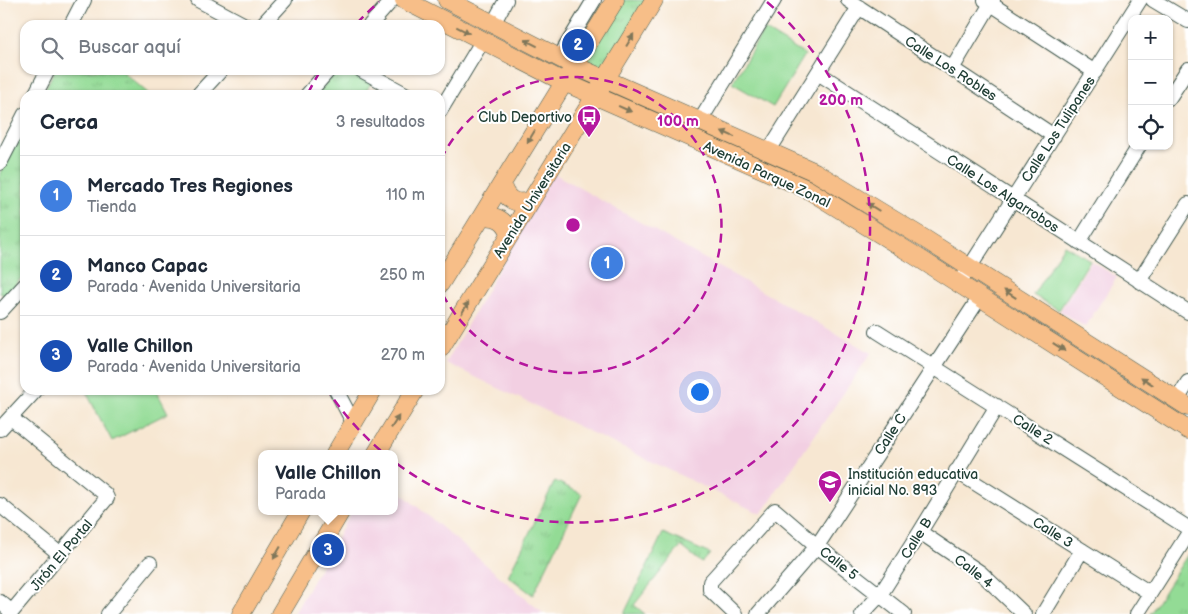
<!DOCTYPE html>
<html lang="es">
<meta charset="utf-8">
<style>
:root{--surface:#fff;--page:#f2f2f3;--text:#1f2937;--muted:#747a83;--line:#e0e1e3;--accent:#b5179e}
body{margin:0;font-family:"Balsamiq Sans",sans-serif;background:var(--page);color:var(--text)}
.controls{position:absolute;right:15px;top:15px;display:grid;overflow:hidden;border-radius:10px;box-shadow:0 1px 4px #0004}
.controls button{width:45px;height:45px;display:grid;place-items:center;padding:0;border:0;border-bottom:1px solid var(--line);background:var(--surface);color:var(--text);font:25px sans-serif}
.you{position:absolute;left:699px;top:391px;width:18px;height:18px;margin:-12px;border:4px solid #fff;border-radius:50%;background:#1a73e8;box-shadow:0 0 0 8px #1a73e833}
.badge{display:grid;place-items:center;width:32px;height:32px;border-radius:50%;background:var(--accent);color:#fff;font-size:16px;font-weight:700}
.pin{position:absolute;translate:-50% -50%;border:2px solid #fff;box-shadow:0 1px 5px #0006}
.popup{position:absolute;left:258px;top:450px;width:140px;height:65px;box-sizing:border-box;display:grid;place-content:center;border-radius:10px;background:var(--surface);filter:drop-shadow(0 1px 4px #0005);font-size:16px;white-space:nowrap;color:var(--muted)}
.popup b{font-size:19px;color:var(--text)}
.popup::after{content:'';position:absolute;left:50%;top:100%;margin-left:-10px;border:10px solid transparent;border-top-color:var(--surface)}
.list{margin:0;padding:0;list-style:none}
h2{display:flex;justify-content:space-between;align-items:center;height:65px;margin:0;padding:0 20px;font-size:21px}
h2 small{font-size:16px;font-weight:400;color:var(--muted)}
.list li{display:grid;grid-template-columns:32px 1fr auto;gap:15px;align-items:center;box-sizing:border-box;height:80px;padding:0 20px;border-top:1px solid var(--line)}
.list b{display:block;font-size:19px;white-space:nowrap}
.list p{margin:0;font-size:16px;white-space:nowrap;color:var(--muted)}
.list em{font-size:16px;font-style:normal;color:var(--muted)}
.icon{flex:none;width:28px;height:28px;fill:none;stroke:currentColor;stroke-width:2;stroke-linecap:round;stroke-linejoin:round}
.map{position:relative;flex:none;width:1188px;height:614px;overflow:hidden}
.search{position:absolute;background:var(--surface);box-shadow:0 1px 4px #0004;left:20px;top:20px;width:425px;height:55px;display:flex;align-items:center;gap:12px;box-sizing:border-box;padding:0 18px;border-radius:15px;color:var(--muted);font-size:19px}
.panel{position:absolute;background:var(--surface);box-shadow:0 1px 4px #0004;left:20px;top:90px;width:425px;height:305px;border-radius:15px}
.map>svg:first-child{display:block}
</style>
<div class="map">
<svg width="1188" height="614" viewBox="0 0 1188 614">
<defs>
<pattern id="park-tufts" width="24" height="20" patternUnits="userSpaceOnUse" patternTransform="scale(1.25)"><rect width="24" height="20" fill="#93db95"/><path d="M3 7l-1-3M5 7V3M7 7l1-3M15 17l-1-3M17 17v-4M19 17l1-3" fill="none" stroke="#7ebd81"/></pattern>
</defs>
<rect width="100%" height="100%" fill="#fff"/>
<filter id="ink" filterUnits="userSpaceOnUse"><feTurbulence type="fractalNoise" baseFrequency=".02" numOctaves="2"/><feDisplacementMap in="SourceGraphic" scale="10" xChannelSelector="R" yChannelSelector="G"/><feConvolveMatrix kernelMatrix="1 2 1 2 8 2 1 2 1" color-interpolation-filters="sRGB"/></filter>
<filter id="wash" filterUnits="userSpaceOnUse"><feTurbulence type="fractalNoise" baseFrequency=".0096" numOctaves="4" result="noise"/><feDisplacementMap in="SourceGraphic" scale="20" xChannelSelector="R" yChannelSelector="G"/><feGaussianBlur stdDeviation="1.12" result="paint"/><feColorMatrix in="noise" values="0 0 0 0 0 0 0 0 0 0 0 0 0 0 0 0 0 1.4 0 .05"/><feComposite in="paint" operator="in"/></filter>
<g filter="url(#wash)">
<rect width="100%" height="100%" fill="#f7e7d2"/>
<path fill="#f2cfe2" d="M 553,173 L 871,353 L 761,514 L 446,363 Z
M 1091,261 L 1117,277 L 1085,327 L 1060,311 Z
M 394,487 L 544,614 L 294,614 L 352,511 L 394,511 Z"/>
<path fill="#93db95" stroke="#598c64" d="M 764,30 L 805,55 L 773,107 L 732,83 Z
M 1064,245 L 1090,260 L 1059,310 L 1033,295 Z
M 85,390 L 156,390 L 168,413 L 112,441 Z"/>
<path fill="url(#park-tufts)" stroke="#598c64" d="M 620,0 L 650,0 L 605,74 L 583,63 Z
M 55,70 L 121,70 L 150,95 L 42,95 Z
M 338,70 L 355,70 L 372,81 L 364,95 L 316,95 Z
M 25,126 L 25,274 L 5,296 L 0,293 L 0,173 Z
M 555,481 L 582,494 L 533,595 L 508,576 Z
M 663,533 L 710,554 L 702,563 L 681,546 L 634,605 L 645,614 L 624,614 Z
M 1188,554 L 1188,614 L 1150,614 Z"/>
</g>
<g filter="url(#ink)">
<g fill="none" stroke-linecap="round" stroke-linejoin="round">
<g stroke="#3f564c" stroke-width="16">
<path id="minor" d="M 198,0 L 245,25
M 848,0 L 1054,136
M 985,0 L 1095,72
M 1153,0 L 1188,21
M 493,24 L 506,0
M 71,25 L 84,0
M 262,25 L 285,0
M 370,25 L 392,0
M 559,58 L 594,0
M 952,69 L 993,0
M 361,70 L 407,95
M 818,73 L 1188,312
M 35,95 L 48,70
M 198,95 L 221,70
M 307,95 L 329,70
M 1169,98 L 1188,69
M 440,111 L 483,40
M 700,121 L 774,0
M 768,152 L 859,7
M 0,163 L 25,114
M 1079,242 L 1139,146
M 1139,281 L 1188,204
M 959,284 L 1140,0
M 0,312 L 25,285
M 877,331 L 1188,528
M 336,390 L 353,422
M 1177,400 L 1188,382
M 0,429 L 36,390
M 956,471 L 1150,593
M 0,505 L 61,555
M 920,532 L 981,573 L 1024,614
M 0,602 L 12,612
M 10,614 L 107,498 L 105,494 L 11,418
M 108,614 L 150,563
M 735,614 L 710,590 L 710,582 L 775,510 L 817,546 L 904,614
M 758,614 L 817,546 L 980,297
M 862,614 L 880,595 L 920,532 L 997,406
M 1043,614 L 1082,550
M 1137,614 L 1188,534"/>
</g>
<g stroke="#3f564c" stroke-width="19">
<path id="major" d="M 404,0 L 564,82 L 807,189 L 914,255 L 1188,430
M 447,0 L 575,66 L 815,172 L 925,239 L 1188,407
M 502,184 C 505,200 517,206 531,200
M 482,217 C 496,215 506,220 510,234
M 440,284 L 615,0
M 440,349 L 654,0
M 335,454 L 373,390
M 376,454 L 415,390
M 241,614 L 301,511
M 280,614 L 341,511"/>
</g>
<use href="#minor" stroke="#fff" stroke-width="14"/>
<use href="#major" stroke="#f7be88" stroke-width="18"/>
</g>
<defs><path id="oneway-solid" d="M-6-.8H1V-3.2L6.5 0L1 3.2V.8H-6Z" transform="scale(1.25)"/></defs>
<g fill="#80775a">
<use href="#oneway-solid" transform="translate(463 30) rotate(27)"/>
<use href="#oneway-solid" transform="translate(630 40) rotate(-59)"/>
<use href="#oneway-solid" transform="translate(531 43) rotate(-153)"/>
<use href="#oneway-solid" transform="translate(625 109) rotate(24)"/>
<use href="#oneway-solid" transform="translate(728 134) rotate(-156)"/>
<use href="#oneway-solid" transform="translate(531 137) rotate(121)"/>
<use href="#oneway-solid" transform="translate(873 207) rotate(-148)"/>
<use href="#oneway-solid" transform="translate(1010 294) rotate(-147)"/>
<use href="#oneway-solid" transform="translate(465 308) rotate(-59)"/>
<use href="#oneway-solid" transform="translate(1059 347) rotate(33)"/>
<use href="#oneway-solid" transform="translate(1147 381) rotate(-147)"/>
<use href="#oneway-solid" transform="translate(395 422) rotate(-58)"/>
<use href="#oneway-solid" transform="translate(277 553) rotate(120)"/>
</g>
</g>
<g fill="none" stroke="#b5179e" stroke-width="2.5" stroke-dasharray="9 6">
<path d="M441 159A148 148 0 1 1 441 291"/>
<path d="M308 93A296 296 0 0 1 321 70M357 23A296 296 0 0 1 379 2M767 2A296 296 0 1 1 328 391"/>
</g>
<defs>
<g id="bus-pin" transform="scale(1.25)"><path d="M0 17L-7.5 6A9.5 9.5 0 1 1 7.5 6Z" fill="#b5179e" stroke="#fff"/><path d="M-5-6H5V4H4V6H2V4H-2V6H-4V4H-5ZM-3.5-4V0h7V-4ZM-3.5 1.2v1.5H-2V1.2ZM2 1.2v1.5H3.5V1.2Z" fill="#fff"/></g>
<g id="school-pin" transform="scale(1.25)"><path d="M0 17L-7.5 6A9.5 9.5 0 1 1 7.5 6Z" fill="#b5179e" stroke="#fff"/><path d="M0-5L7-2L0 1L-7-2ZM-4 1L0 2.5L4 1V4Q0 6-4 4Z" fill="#fff"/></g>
</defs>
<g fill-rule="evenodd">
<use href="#bus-pin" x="589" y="117"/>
<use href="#school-pin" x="830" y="482"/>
</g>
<g text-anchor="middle" stroke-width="4" stroke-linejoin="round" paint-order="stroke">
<g font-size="14" fill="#1f3d34" stroke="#fff">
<text transform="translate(951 68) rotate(33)" y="5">Calle Los Robles</text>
<text transform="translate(1058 129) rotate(-57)" y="5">Calle Los Tulipanes</text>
<text transform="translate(767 174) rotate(25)" y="5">Avenida Parque Zonal</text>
<text transform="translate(1003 193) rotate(33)" y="5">Calle Los Algarrobos</text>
<text transform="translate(532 200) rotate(-58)" y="5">Avenida Universitaria</text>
<text transform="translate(1033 429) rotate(32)" y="5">Calle 2</text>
<text transform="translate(890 434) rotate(-57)" y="5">Calle C</text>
<text transform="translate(1053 532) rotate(32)" y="5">Calle 3</text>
<text transform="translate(916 538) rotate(-58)" y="5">Calle B</text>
<text transform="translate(61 555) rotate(-50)" y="5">Jirón El Portal</text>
<text transform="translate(839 563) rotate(38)" y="5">Calle 5</text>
<text transform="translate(974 571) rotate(38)" y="5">Calle 4</text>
</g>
<g font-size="14" fill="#1f3d34" stroke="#fff" text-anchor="end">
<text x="572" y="122">Club Deportivo</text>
<text x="848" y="479" text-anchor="start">Institución educativa<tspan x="848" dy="16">inicial No. 893</tspan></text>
</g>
</g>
<circle cx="573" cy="225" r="8" fill="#b5179e" stroke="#fff" stroke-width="2.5"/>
<g font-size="15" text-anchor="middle" font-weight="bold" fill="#b5179e" stroke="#fff" stroke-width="4" stroke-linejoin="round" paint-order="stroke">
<text x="841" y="105">200 m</text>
<text x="678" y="126">100 m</text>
</g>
</svg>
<div class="controls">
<button>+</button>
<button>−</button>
<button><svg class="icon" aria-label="locate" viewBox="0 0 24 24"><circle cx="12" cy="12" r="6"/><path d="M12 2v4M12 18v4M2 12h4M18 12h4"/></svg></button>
</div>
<div class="you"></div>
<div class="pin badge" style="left:607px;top:263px;background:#3f7fe0">1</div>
<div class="pin badge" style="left:578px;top:45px;background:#1a4fb4">2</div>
<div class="pin badge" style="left:328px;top:550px;background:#1a4fb4">3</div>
<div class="popup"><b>Valle Chillon</b>Parada</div>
<div class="search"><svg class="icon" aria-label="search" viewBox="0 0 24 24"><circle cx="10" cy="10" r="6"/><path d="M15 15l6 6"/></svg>Buscar aquí</div>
<section class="panel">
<h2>Cerca<small>3 resultados</small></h2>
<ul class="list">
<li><span class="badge" style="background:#3f7fe0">1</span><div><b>Mercado Tres Regiones</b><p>Tienda</p></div><em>110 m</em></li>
<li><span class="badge" style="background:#1a4fb4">2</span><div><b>Manco Capac</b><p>Parada · Avenida Universitaria</p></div><em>250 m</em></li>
<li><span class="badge" style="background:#1a4fb4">3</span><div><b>Valle Chillon</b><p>Parada · Avenida Universitaria</p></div><em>270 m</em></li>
</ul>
</section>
</div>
